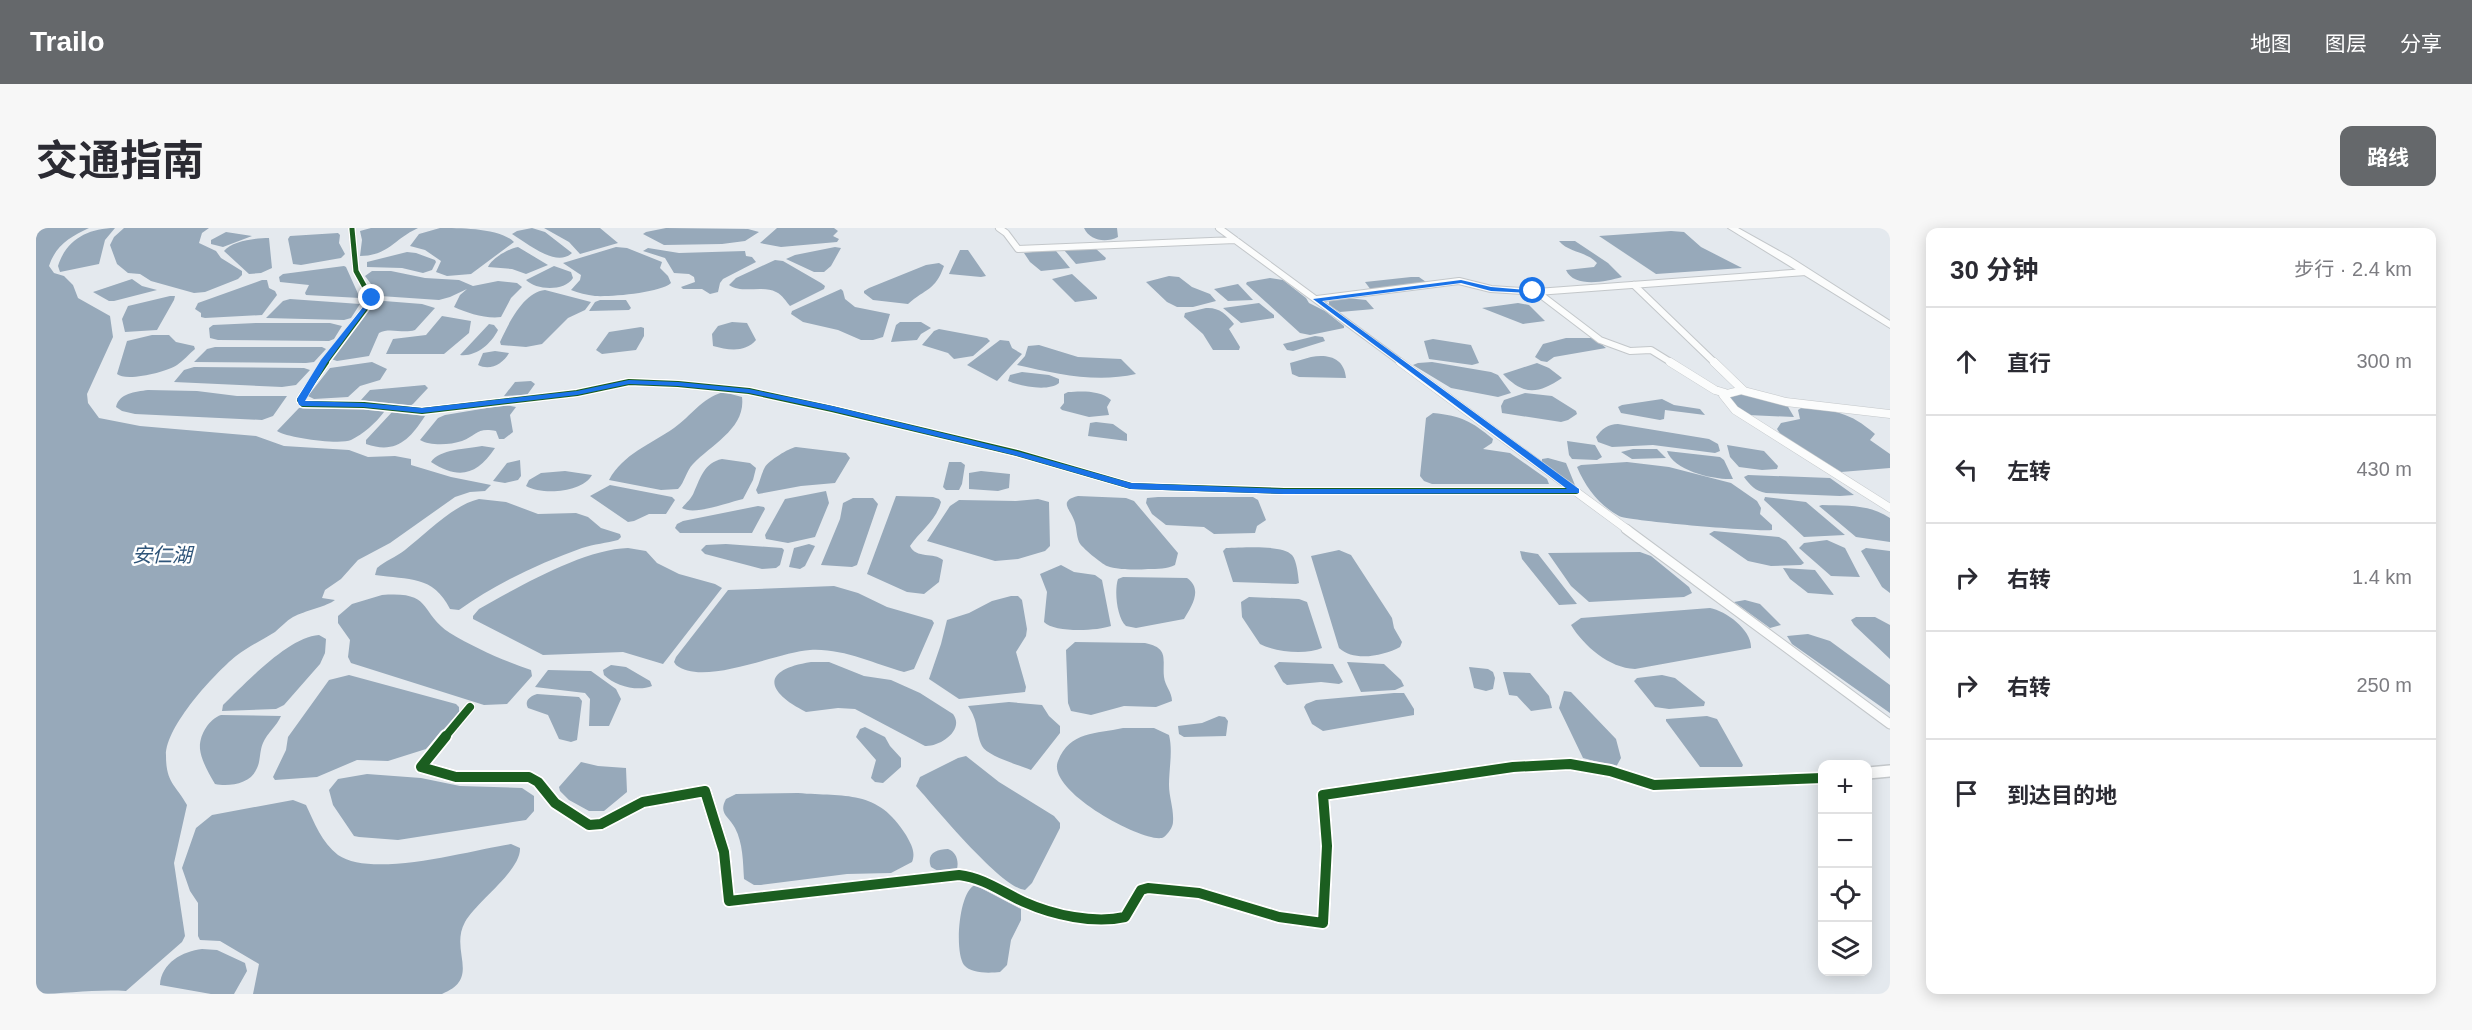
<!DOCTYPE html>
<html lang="zh">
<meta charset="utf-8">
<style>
:root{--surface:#fff;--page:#f7f7f7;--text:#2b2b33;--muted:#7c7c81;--line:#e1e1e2;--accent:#65686b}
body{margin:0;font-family:Helvetica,"Noto Sans SC",sans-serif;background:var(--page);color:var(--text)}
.controls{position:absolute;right:18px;bottom:18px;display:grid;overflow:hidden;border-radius:12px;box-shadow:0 3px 15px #0003}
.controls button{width:54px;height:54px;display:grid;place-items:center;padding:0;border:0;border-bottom:2px solid var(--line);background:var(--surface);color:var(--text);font:30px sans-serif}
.stop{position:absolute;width:18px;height:18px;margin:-14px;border:4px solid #1a73e8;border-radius:50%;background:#fff}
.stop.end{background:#1a73e8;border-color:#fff;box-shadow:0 2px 6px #0008}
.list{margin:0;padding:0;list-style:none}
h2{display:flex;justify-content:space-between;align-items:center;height:78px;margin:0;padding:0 24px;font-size:26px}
h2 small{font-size:20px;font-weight:400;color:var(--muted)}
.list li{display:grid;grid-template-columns:39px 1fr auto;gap:18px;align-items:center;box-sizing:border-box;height:108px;padding:0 24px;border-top:2px solid var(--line)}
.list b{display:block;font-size:22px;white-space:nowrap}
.list em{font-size:20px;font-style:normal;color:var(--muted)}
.icon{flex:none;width:33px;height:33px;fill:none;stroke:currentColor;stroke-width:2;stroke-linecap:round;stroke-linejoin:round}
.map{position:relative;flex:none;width:1854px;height:766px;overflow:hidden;border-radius:12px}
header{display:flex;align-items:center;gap:36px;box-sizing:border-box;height:84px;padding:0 30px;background:var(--accent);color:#fff}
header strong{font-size:28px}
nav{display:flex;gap:33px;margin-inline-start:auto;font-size:21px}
.intro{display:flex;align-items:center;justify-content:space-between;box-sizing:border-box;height:144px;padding:0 36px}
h1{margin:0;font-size:42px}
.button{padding:15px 27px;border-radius:12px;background:var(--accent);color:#fff;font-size:21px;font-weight:700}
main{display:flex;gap:36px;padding:0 36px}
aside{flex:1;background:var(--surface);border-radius:12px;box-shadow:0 3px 15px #0003}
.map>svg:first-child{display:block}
</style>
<header>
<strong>Trailo</strong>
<nav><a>地图</a><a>图层</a><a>分享</a></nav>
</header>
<div class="intro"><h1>交通指南</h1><a class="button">路线</a></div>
<main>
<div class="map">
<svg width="1854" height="766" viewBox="0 0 1854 766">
<rect width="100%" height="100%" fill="#e4e9ee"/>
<path fill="#97a9ba" d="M 0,0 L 53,0 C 34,9 20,17 13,38 L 18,45 L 28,48 L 37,57 L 42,70 L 74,88 L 77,109 L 51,166 L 52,175 L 63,190 L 104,198 L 220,208 L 248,218 L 313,222 L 332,229 L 359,228 L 375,231 L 375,237 L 415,249 L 455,257 L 449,263 L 434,264 L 419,269 L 354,315 L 322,332 L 305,351 L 289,362 L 286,370 L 299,372 C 292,378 268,383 257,389 C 250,393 245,399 239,404 C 226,412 212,419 200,428 C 178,446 129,499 130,528 C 130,555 140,557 151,577 L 138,635 L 149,708 L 146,714 L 90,763 C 59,761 30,766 0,766 Z
M 79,0 L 69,12 L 63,36 L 24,44 L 22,38 C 30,12 52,0 79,0 Z
M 88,0 L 173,0 L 166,5 L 163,15 L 180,23 L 185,30 L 206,43 L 206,47 L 202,51 L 169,64 L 158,65 L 115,53 L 104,46 L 92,45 L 81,36 L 74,17 L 78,9 Z
M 335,0 L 382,0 C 358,11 352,28 324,28 L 326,12 L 324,3 Z
M 404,0 C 424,0 464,0 478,14 L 435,46 L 411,48 L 400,44 L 405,33 L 389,22 L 374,18 L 383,6 Z
M 496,0 L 509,4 L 536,25 C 520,40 491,15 476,6 L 481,3 Z
M 508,0 L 564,0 L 582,15 L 544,26 L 533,14 Z
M 630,0 L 712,1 L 723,4 L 709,13 L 686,16 L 628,17 L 607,6 L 610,4 Z
M 741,0 L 798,0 L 802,3 L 797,8 L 803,11 L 801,14 L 745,19 L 724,15 Z
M 1048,0 L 1081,0 L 1082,9 C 1070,15 1054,13 1048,0 Z
M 1635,3 L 1648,4 L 1665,19 L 1706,40 L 1620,46 L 1563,8 Z
M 190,4 L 216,8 L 187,19 L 175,16 L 175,12 Z
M 302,5 L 304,7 L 303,15 L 309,26 L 305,30 L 265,37 L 257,36 L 252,11 L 254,8 Z
M 233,10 L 236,40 L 225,45 L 213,46 L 188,23 C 196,13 220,10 233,10 Z
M 1523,13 L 1539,13 L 1572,35 L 1586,49 C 1569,54 1538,60 1530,42 L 1558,39 L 1561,35 C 1550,23 1533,25 1523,13 Z
M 482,19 L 512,37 L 490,46 L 476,41 L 452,39 C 456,30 472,21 482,19 Z
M 580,19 L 591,20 L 626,34 L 624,40 L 632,48 L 635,55 C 624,65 574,69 559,68 C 551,67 542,65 535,62 L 544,52 L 545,47 L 527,35 Z
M 799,19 L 805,20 L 795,38 L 788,44 L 778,44 L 750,31 L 759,27 Z
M 612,20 L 643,25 L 709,23 L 710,28 L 716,29 L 720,34 L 687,51 L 684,55 L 682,64 L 674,66 L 666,61 L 647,61 L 645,59 L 659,54 L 658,49 L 653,46 L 638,45 L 629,30 L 607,23 Z
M 1059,20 L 1070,30 L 1069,32 L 1040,36 L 1028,22 Z
M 924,22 L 932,22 L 950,48 L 945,49 L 913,46 Z
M 1013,22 L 1020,23 L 1034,40 L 1005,43 L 994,34 L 988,25 Z
M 371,24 L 380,25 L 399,32 L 400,34 L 396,42 L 387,45 L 366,40 L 331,39 L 331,34 Z
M 739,32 L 747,33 L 785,55 L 789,58 L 788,61 L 754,78 C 750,74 747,67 740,64 C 726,57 706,66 693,57 L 700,50 Z
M 903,35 L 908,38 C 899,63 890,60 872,76 L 837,72 L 828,65 L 828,63 L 833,60 L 890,37 Z
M 308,38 L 310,39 L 324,70 L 270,67 L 269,65 L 273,57 L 244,54 L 243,49 L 247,46 Z
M 518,38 L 535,44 L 537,50 C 528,64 500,62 490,52 Z
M 336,43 L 355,43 L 389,50 L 423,52 L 437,58 L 462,53 L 481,55 L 486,59 L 475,70 L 465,89 C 450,91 431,85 418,79 L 424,67 L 431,61 L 414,69 L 403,72 L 344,68 L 329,48 Z
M 1036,46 L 1061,69 L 1061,71 L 1039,74 L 1016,51 Z
M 1133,48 L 1143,49 L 1156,59 L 1174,66 L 1180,73 L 1157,79 L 1141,79 L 1131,74 L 1110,54 Z
M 1375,49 L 1383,49 L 1390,54 L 1335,62 L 1329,54 Z
M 1234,50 L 1247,52 L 1270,70 L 1273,75 L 1289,83 L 1308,98 L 1308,100 L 1274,107 L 1264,105 L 1210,56 L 1211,54 Z
M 96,51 L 106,58 L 121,62 L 78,73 L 73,73 L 57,64 Z
M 226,52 L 231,52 L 233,60 L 239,63 L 241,67 L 226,87 L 169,90 L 165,89 L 165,85 L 159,81 L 162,75 Z
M 1202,56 L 1217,72 L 1192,73 L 1178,61 Z
M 805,61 L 807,63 L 809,71 L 819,79 L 854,86 L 847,109 L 837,112 L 825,112 L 802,102 L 767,94 L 755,86 L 756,83 Z
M 509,62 L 555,74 L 549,82 L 532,90 L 506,116 L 490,119 L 465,117 L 464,114 C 472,97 487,64 509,62 Z
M 134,68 L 139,68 L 138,72 L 121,102 L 89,104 L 86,91 L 92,78 Z
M 1311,70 L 1330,72 L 1338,81 L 1304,84 L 1293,78 L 1293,72 Z
M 254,71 L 324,76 L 315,90 L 308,92 L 230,90 L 247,73 Z
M 564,72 L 590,72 L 595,80 L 593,82 L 553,83 L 559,74 Z
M 348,73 L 386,76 L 399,80 L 379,102 C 366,106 354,99 343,105 L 333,128 L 301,133 L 295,131 L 336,76 Z
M 1223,75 L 1238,87 L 1238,90 L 1205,95 L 1187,80 Z
M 1482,75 L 1493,77 L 1509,93 L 1487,96 L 1446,80 Z
M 1170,80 C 1182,79 1191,86 1198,96 L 1193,101 L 1204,119 L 1203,122 L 1177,122 L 1167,106 L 1148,89 L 1149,85 Z
M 406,88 L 435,93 L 433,105 L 408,126 L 350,126 L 357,111 L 390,107 Z
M 696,94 L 711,95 L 720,112 C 709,125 692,122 677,118 L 676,106 L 682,98 Z
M 864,94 L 885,94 L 895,100 L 885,106 L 881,112 L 855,114 L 860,97 Z
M 220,95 L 294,95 L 306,98 L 298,111 L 293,113 L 182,112 L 174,110 L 173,100 L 177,97 Z
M 453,96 L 458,97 L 462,102 C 455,116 440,129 424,127 Z
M 605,99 L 608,100 L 608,108 L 600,122 L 566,126 L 560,122 L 573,104 Z
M 903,101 L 951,110 L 954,113 L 937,128 L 918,131 L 912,125 L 886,117 L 898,103 Z
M 116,107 L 133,107 L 140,114 L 158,118 L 159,121 C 153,126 147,133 141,137 C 131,144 90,154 81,146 L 91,113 Z
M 1279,108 L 1287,109 L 1289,113 L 1257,123 L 1251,122 L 1247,116 Z
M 1530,110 L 1558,110 L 1570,120 L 1518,129 L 1511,134 L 1505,133 L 1499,129 L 1507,116 Z
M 1397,111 L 1435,117 L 1443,135 L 1436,137 L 1393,131 L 1388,113 Z
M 964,112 L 973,113 L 976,120 L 986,126 L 961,153 L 931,137 Z
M 1003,117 L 1042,129 L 1085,131 L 1100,146 C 1060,155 1021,146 981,137 L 989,128 L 992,118 Z
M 179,119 L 286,119 L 290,121 L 278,134 L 270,135 L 158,134 L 171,121 Z
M 459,123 L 473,125 C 467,136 454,143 442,137 L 447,125 Z
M 1275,129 C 1293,126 1308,130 1310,150 L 1263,149 L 1256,146 L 1254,135 Z
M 336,134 L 351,141 L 344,152 L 324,158 L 312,169 L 278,171 L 272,168 L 294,140 Z
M 1396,134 L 1455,144 L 1462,147 L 1475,165 L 1462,169 L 1415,160 L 1377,137 L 1382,135 Z
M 1501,135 L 1513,140 L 1526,150 C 1502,166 1488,168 1467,146 Z
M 158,139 L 268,140 L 274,142 L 260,157 L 246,159 L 138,154 L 148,142 Z
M 986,144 L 1013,147 L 1023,151 L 1023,155 C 1012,164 984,158 972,153 L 974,147 Z
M 495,153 L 499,156 L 491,167 L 468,168 L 479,154 Z
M 389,157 L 392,160 L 377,176 L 372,179 L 325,172 L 334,162 Z
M 112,162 L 161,163 L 201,168 L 251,168 L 237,188 L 226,192 L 99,186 L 86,183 L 80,179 C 83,165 99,164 112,162 Z
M 687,164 L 706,169 C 710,200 676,216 657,236 C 650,243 649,254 642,261 L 625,262 L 573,252 C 587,226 615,216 638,200 C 656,187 665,171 687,164 Z
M 1032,164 C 1045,163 1065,162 1075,172 L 1071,179 L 1073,187 L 1053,189 L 1026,182 L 1024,180 L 1028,175 L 1028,166 Z
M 1489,165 L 1516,168 L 1540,183 L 1541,186 L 1532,192 L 1525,194 L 1466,185 L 1465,178 L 1468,172 Z
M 1710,166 L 1751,177 L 1758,189 L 1712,187 L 1705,184 L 1692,171 L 1694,167 Z
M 1626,171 L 1638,177 L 1664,181 L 1669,187 L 1629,182 L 1628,191 L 1624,192 L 1585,185 L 1582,179 L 1586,177 Z
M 469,177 L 480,179 L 474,187 L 477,204 L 468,211 L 463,211 L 460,203 C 441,199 441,207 426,213 C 414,217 394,218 384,212 L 402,190 L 409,187 Z
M 311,178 L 348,182 L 348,184 C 340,195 327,206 315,212 C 304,217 251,210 241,203 L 263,180 Z
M 1765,180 C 1798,182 1814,184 1839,206 L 1834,212 L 1854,226 L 1854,240 L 1805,244 L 1745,207 L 1741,201 L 1745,195 L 1764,191 L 1762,182 Z
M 357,183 L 389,188 C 373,213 359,226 330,216 L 330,212 Z
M 1397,185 C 1426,188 1435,193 1457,211 L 1456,215 L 1447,221 L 1474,225 L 1511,251 L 1513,256 L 1396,256 L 1388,253 L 1384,248 L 1390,190 Z
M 1060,194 L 1077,196 L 1091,206 L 1091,213 L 1052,208 L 1054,195 Z
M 1582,196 L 1673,211 L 1682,216 L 1684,223 L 1679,225 L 1617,217 L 1576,219 L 1562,214 L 1560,209 C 1566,201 1572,196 1582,196 Z
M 1531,213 L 1559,217 L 1566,229 L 1561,232 L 1536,231 L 1533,227 Z
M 1691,217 L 1728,223 L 1742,238 L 1741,241 L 1726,242 L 1703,239 L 1694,229 Z
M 446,218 L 459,220 C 441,247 423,252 395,234 C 403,221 431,221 446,218 Z
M 760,219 L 810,225 L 814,230 L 799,255 L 765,258 L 722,266 L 720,262 C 724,254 725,246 729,239 C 732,233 753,220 760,219 Z
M 1597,221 L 1621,221 L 1630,230 L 1596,231 L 1585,224 Z
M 1631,223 L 1684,229 L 1688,232 L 1697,251 C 1678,252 1638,243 1631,223 Z
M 1512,230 L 1530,235 L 1539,257 L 1506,235 L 1506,231 Z
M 686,231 L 714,235 L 720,240 L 717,252 L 707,271 C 693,274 658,288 646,280 C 650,275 656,270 658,264 C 665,249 668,235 686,231 Z
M 484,232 L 485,248 L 482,252 L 469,255 L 457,253 L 471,235 Z
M 913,234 L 925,234 L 929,237 L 926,256 L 923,262 L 910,262 L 907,259 Z
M 1591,234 L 1633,239 L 1695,255 L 1721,273 L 1725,280 L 1724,286 L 1736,297 L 1736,302 C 1723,304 1592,293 1583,288 C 1563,277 1550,260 1541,239 L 1545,237 Z
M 529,243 L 556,247 C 546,265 506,267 490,258 L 493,252 L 505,245 Z
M 945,243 L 974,246 L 973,260 L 962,263 L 933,261 L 933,245 Z
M 1712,247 L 1794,250 L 1818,267 L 1804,268 L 1730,265 C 1719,263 1714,257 1708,249 Z
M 574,257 L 636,269 L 639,272 L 630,286 L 613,286 L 598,293 L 592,294 L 554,268 Z
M 790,263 L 793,275 L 779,309 L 752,315 L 730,311 L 729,307 L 749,271 Z
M 860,268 L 897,269 L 903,271 L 905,274 C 900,293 884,303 874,318 C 880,331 898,324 907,332 L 903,354 L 888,366 L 871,364 L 831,346 Z
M 1042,268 L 1090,270 L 1098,273 L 1142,325 L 1139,337 C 1132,341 1121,341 1112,341 C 1100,342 1082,342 1071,338 C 1066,336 1045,319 1043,314 C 1040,307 1041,299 1038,292 C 1034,281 1022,273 1042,268 Z
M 1122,269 L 1217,269 L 1222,272 L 1230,292 L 1221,298 L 1219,305 L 1178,306 L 1168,299 L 1130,297 L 1116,286 L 1110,275 L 1111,270 Z
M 1729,269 L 1770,274 L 1809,307 L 1768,309 L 1728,272 Z
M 817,270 L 837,270 L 842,276 L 821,337 L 816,339 L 785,337 L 804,291 L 807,275 Z
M 443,271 L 470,274 L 502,286 L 540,285 L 552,289 L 565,300 L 584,306 L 585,309 L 582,312 C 571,315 558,316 546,320 C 504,335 459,356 423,382 L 414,381 C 397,347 373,352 339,347 L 341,340 C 349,333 360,329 369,322 C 389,306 419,276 443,271 Z
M 1002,271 L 1013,274 L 1014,318 L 1009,323 L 982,331 L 959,333 L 891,313 L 914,278 L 923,272 L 980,273 Z
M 1786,277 C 1811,278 1833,276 1854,290 L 1854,314 L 1820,309 L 1783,278 Z
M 722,278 L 728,279 L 729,281 L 716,305 L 644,305 L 639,300 L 641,296 L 647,293 Z
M 1678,303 L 1743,309 L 1750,313 L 1768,335 L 1765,337 L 1735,338 L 1712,333 L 1673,306 Z
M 1791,312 L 1809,320 L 1824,349 L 1795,348 L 1763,320 L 1768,315 Z
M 690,316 L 746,320 L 748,322 L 744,337 L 740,340 L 726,341 L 669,326 L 665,322 L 670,317 Z
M 773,316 L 779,318 L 769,338 L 764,341 L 753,339 L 758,320 Z
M 592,320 L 610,323 L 621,335 L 643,346 L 679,356 L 686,360 L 627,436 L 587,424 L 507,427 L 437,391 L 437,388 L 443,381 C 482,359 548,321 592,320 Z
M 1190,320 C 1205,320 1246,316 1256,327 C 1261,333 1262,347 1263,355 L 1260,356 L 1197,354 L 1187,323 Z
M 1830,320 L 1854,323 L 1854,365 L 1846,359 L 1825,323 Z
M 1303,322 L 1315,327 L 1356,390 L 1358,400 L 1366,414 L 1364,419 C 1347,428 1318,434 1303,420 L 1275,328 Z
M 1484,323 L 1502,326 L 1541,376 L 1523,377 L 1486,331 Z
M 1604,324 L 1615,328 L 1653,359 L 1656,365 L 1648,369 L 1553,374 L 1535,358 L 1512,325 Z
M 1025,337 L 1038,344 L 1059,347 L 1066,352 L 1075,398 C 1061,403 1018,405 1008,394 L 1011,364 L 1004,346 Z
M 1747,340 L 1779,342 L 1798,367 L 1772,365 L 1754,351 Z
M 1087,349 L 1151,350 C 1167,361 1156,378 1148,391 L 1100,400 L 1090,398 C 1081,390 1078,363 1082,351 Z
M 798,358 L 822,365 L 851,379 L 896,392 L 898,395 L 878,441 L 868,444 C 838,436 807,420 774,422 C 741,424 667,459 640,437 L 638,434 L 640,429 L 692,362 Z
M 346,367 C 398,363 382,384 414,405 C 439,420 468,433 495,442 L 496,448 L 471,476 L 448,477 L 315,435 L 312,429 L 314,412 L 302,395 L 302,388 L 316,376 Z
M 975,368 L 982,368 L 986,372 L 991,401 L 990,408 L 980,424 L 990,459 L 989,464 L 923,471 L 893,451 L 905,416 L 911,392 L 933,385 L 956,373 Z
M 1213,369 L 1263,371 L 1271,374 L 1286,420 C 1270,427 1239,424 1224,416 L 1206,389 L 1205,374 Z
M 1709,372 L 1724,376 L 1745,397 L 1734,400 L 1698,374 Z
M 1674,380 C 1690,383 1716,402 1715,420 L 1599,441 C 1573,440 1548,418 1535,397 L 1545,390 Z
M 1820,389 L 1839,389 L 1854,397 L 1854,431 L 1818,397 L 1815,392 Z
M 1772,406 L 1794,413 L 1854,457 L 1854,485 L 1756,416 L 1751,408 Z
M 283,407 L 290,411 L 289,425 L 284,436 L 248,477 L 240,481 L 186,483 L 187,477 C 209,456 252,409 283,407 Z
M 1039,414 L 1109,415 C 1134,420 1126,432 1128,449 C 1129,458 1136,464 1136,473 L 1120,479 L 1088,478 L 1055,487 L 1035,483 L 1032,475 L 1030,422 Z
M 775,434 L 793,434 L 828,448 L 855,452 L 884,465 L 917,486 C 929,502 904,519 889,518 L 819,481 L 802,480 L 770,484 C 730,464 724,442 775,434 Z
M 1243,434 L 1297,436 L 1307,454 L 1303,456 L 1285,454 L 1251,457 L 1247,454 L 1238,438 Z
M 1311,434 L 1348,436 L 1365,452 L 1368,458 L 1359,462 L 1325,464 Z
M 575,437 L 590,439 L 614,453 L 616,458 C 602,464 579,458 568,447 L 567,442 Z
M 1433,439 L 1452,441 L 1457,444 L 1459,450 L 1457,461 L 1450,463 L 1438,460 Z
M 512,442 L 555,443 L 580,461 L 585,471 L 573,498 L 553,498 L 554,471 L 549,465 L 499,459 Z
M 1467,444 L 1494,445 L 1513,468 L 1516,480 L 1495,483 L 1481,468 L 1473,467 Z
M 313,447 L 420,476 L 423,479 L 423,484 L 390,521 L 352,533 L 321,532 L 281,549 L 239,552 L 237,549 L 250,522 L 252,509 L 293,452 Z
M 1626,447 L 1639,450 L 1669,474 L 1668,478 L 1633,481 L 1619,479 L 1598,453 L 1601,450 Z
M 1528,463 L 1535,464 L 1580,511 L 1585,530 L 1580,539 L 1547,530 L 1523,480 Z
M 1358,465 L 1368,465 L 1378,481 L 1378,487 L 1287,503 L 1276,496 L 1268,479 L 1270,476 L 1280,472 Z
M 501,466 L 543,469 L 546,473 L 541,512 L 535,514 L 523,511 L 512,487 L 492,480 C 488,473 494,468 501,466 Z
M 973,474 L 1006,477 L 1013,488 L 1024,498 L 1024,505 L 995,542 C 983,537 951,528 946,518 C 939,503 943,494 932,478 Z
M 185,487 L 245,488 C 241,498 231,505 227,515 C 223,524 225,534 220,542 C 214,556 192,559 179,556 C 173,546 165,532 164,521 C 163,507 173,491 185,487 Z
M 1183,488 L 1189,489 L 1192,493 L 1190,508 L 1148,509 L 1143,506 L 1142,498 L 1166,495 Z
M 1671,488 L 1681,491 L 1707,537 L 1706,539 L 1664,539 L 1630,493 L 1630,491 Z
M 829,499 L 849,509 L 854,518 L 865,530 L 865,539 L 847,555 L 839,554 L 835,550 L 840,532 L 820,509 L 824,501 Z
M 1087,500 L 1118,500 L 1133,507 C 1137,523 1133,540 1133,557 C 1133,569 1138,581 1137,594 C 1137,599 1132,606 1128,609 C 1115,619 1009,564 1022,533 C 1034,503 1060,506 1087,500 Z
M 930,528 L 963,554 L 1018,588 L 1024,595 L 1024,600 L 996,655 L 989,662 C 965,660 899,579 880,558 L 884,549 L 922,530 Z
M 545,534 L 562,538 L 590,540 L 591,564 L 568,583 L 553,583 L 533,572 L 524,563 L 523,559 Z
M 331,546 L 385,550 L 424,558 L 486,560 L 498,568 L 498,583 L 490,592 L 362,612 L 323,609 L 318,608 L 297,577 L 293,562 L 302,551 Z
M 762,565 C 809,569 842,561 870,607 C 875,616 880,624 876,634 L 855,645 L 811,646 L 725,657 L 718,657 L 708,651 C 707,634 707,615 699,600 C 693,588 682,586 690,571 L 700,566 Z
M 257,572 L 270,577 C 278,594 286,615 302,627 C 337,651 434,622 475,616 L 484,620 C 485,643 441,673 429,694 C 413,723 446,750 406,766 L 217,766 L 223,736 L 184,713 L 164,712 L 162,708 L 162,675 L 154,663 L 146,640 L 160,600 L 176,587 Z
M 912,621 C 920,624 923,632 921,641 C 913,646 904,645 895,639 C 890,626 900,621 912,621 Z
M 939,657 L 985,681 L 985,692 L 975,712 L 971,737 L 964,744 C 954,745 935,746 928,737 C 918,723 923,663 939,657 Z
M 166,721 L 181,722 L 209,735 L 211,743 L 198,766 L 175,766 L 124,757 C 125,735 147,723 166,721 Z"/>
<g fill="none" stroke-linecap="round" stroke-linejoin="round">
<g stroke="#c3c7ca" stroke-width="8">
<path id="street-far3" d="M 963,0 L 970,5 L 982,21 L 1199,12
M 1183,0 L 1366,135
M 1598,57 L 1679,135
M 1501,64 L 1564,112 L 1594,123 L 1615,122 L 1636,135
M 1281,71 L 1423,53 L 1455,61 L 1501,64 L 1770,44
M 289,135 L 336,72 L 320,43 L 316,1"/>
</g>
<g stroke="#c3c7ca" stroke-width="9">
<path id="street-far2" d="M 290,134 L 264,172 L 267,176 L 328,177 L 386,183 L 541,165 L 593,154 L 642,156 L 713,163 L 796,181 L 981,225 L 1095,258 L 1248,263 L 1540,263
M 1364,134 L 1592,302
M 1634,134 L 1679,162 L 1689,165
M 1678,134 L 1708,163 L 1750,174 L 1854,186
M 1706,162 L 1687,167 L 1699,182 L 1854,280"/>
</g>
<g stroke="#c3c7ca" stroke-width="11">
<path id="street-far1" d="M 1590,301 L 1854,496
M 409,509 L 434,479"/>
</g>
<g stroke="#c3c7ca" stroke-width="14">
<path id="street" d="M 410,508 L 385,539 L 420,549 L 493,549 L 502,554 L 519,575 L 553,597 L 565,596 L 607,574 L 669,563 L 688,624 L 693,673 L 923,647 C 948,650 966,664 988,674 C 1017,687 1058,696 1089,689 L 1105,662 L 1112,660 L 1163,665 L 1243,689 L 1287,695 L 1291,618 L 1287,567 L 1477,539 L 1534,536 L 1574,543 L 1618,557 L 1786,550
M 1832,545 L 1854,543"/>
</g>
<g stroke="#c3c7ca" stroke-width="2">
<path id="secondary" d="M 1692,0 L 1702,0 L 1754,29 L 1854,93 L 1854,100 Z"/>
</g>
<use href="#street-far3" stroke="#fbfcfc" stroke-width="6"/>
<use href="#street-far2" stroke="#fbfcfc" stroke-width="8"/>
<use href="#street-far1" stroke="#fbfcfc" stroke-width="9"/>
<use href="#street" stroke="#fbfcfc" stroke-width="11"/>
<use href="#secondary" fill="#fbfcfc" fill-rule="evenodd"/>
<g stroke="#fff" stroke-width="8">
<path id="cycleway-far3" d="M 289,135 L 336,72 L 320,43 L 316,1"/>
</g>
<g stroke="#fff" stroke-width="9">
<path id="cycleway-far2" d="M 290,134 L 264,172 L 267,176 L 328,177 L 386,183 L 541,165 L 593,154 L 642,156 L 713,163 L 796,181 L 981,225 L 1095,258 L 1248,263 L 1540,263"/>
</g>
<g stroke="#fff" stroke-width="11">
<path id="cycleway-far1" d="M 409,509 L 434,479"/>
</g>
<g stroke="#fff" stroke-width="14">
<path id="cycleway" d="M 410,508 L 385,539 L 420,549 L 493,549 L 502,554 L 519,575 L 553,597 L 565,596 L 607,574 L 669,563 L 688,624 L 693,673 L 923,647 C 948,650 966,664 988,674 C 1017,687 1058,696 1089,689 L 1105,662 L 1112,660 L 1163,665 L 1243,689 L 1287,695 L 1291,618 L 1287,567 L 1477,539 L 1534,536 L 1574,543 L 1618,557 L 1786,550"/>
</g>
<use href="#cycleway-far3" stroke="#1b5e20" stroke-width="5"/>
<use href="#cycleway-far2" stroke="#1b5e20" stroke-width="6"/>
<use href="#cycleway-far1" stroke="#1b5e20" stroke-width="8"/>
<use href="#cycleway" stroke="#1b5e20" stroke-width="10"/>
</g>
<path fill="#1a73e8" d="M 1425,52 L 1455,59 L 1500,63 L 1497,65 L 1455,63 L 1425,55 L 1286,73 L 1543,261 L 1543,265 L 1248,266 L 1095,261 L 978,227 L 796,183 L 713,165 L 642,158 L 593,156 L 541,167 L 386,185 L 327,179 L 266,178 L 263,177 L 261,171 L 285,132 L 336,68 L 339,70 L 291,135 L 269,173 L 327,175 L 386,180 L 541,163 L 593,152 L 642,154 L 713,161 L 796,178 L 984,224 L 1095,255 L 1248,261 L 1531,261 L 1277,71 Z"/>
<g text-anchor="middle" stroke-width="5" stroke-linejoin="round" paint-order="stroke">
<g font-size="20" font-style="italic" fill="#2f5579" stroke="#fff">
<text x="126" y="334">安仁湖</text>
</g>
</g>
</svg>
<div class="controls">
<button>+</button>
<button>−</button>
<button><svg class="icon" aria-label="locate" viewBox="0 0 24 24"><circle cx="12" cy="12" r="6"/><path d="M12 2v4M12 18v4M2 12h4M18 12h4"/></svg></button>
<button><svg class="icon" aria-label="layers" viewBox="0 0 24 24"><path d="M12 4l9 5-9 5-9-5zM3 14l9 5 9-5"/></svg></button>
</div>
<div class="stop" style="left:1497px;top:63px"></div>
<div class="stop end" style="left:336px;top:70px"></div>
</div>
<aside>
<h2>30 分钟<small>步行 · 2.4 km</small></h2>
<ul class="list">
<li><svg class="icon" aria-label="ahead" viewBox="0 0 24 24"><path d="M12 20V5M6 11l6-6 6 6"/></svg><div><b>直行</b></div><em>300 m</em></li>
<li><svg class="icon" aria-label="left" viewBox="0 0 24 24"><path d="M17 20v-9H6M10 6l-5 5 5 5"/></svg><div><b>左转</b></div><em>430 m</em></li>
<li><svg class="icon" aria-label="right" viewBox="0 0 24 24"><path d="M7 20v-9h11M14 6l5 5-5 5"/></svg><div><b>右转</b></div><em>1.4 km</em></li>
<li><svg class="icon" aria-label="right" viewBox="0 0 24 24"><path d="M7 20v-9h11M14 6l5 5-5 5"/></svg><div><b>右转</b></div><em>250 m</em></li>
<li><svg class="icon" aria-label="arrive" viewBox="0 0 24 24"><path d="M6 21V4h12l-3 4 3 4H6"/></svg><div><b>到达目的地</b></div></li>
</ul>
</aside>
</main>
